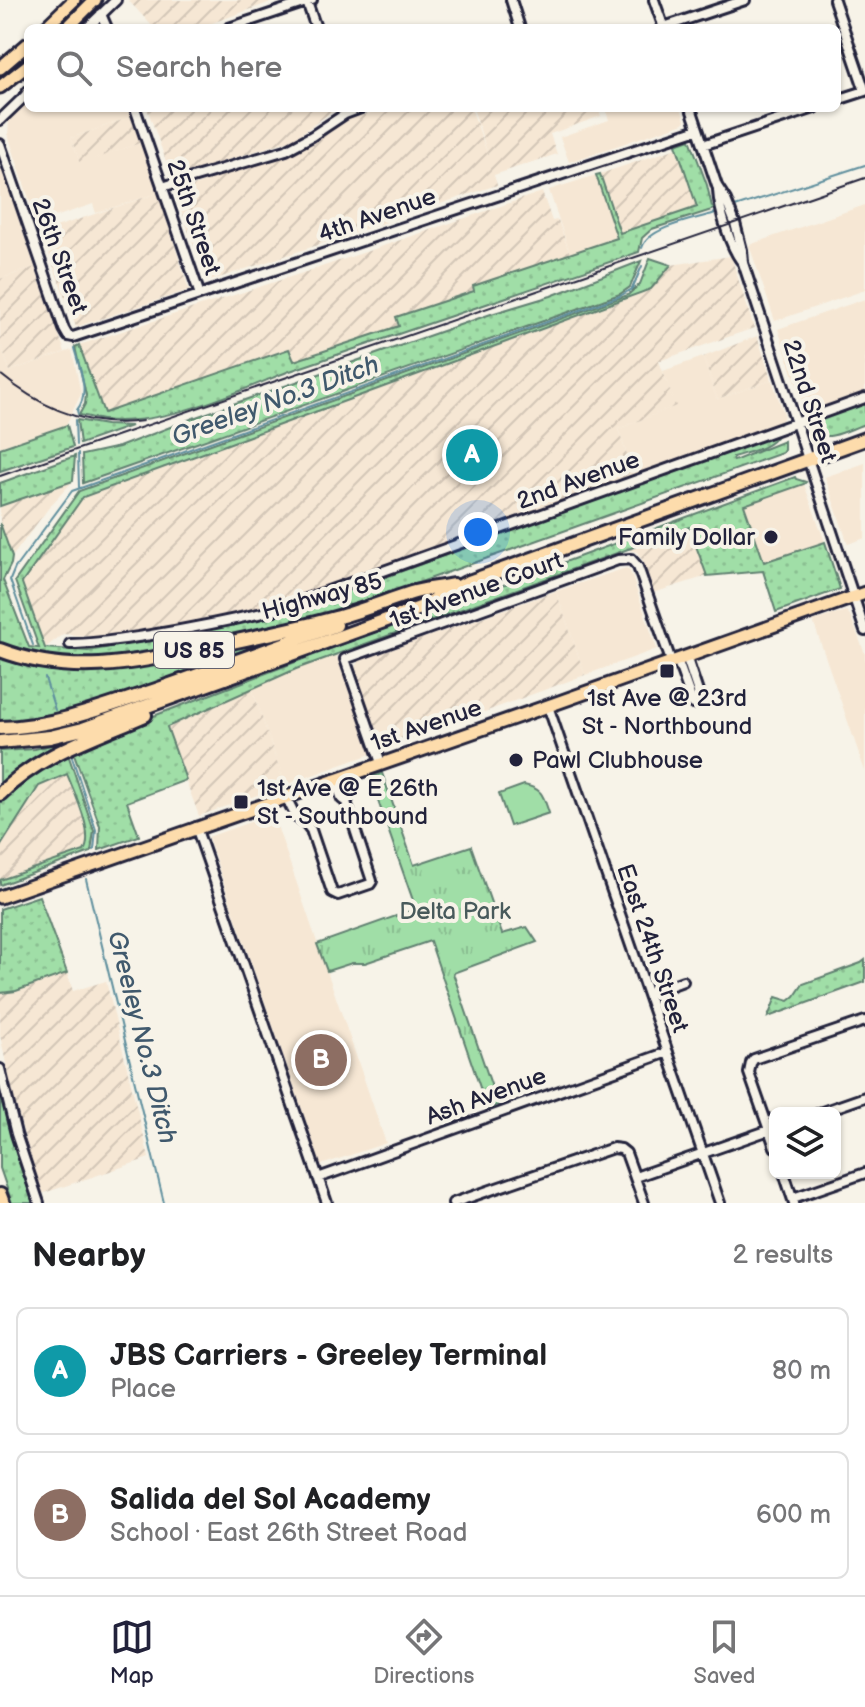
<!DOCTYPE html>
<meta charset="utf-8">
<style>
:root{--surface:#fff;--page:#f6f6f6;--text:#202124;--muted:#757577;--line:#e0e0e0;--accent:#22223b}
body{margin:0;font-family:"Balsamiq Sans",sans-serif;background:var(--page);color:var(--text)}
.controls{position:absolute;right:24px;bottom:24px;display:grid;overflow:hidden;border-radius:12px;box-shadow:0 2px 6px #0004}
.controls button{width:72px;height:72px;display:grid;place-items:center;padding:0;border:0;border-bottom:2px solid var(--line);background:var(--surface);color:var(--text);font:40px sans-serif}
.you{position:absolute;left:478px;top:532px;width:28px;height:28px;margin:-20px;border:6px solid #fff;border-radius:50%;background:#1a73e8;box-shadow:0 0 0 12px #1a73e833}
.badge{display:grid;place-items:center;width:52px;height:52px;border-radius:50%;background:var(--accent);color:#fff;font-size:26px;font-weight:700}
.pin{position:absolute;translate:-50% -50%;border:4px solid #fff;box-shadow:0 2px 8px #0006}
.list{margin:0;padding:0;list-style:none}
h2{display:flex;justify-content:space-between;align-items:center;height:104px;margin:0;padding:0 32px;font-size:34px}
h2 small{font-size:26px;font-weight:400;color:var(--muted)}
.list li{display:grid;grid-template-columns:52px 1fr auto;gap:24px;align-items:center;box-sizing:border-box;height:128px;margin:0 16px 16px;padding:0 16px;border:2px solid var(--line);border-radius:12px}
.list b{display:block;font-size:30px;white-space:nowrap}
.list p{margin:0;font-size:26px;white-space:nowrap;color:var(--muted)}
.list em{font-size:26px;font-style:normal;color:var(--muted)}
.icon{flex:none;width:44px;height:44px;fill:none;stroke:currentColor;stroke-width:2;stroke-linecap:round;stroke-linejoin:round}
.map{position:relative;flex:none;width:865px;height:1203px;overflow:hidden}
.search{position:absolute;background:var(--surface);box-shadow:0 2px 6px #0004;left:24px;right:24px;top:24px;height:88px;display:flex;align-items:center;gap:20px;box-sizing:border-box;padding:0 28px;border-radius:12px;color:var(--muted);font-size:30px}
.sheet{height:392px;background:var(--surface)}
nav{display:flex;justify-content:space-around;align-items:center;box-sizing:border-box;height:112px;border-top:2px solid var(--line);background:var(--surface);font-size:22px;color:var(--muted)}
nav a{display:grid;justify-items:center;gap:4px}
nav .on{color:var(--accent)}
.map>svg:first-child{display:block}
</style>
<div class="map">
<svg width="865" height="1203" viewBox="0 0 865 1203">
<defs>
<pattern id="industrial-furrows" width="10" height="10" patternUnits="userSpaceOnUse" patternTransform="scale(2)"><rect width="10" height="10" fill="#f6e7d4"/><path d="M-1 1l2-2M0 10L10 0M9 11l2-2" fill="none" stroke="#d3c6b7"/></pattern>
<pattern id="grass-dots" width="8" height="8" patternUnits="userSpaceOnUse" patternTransform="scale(2)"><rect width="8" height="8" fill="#a0dea7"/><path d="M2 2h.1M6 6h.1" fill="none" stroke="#8abe91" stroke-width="1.8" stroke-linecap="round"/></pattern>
<pattern id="park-tufts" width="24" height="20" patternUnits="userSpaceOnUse" patternTransform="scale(2)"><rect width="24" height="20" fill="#a0dea7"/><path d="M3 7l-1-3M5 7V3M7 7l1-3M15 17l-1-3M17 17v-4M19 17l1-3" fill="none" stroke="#8abe91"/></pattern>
</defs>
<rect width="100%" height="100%" fill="#f7f3e8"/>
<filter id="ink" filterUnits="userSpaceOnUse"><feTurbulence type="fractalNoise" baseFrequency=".0125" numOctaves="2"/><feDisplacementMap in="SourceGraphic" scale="16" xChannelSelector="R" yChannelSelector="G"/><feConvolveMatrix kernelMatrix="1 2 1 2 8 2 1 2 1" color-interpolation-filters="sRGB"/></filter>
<g filter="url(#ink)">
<path fill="#f6e7d4" d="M 28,103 L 28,108 L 128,108 L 131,117 L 71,138 L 80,163 L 140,143 L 158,193 L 96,213 L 93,204 L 37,223 L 8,135 L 9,120 Z
M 605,108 L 681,108 L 685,120 L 684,123 L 569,162 L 560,137 L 609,120 Z
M 0,164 L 35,267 L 0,279 Z
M 596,175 L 617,238 L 570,254 L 549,190 Z
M 865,205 L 865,290 L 775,321 L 749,245 Z
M 865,299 L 865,391 L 812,410 L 805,409 L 778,329 Z
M 0,343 L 10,371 L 72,350 L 81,394 L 66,425 L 0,447 Z
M 703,357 L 717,399 L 772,380 L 784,414 L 783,419 L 776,424 L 634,475 L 618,429 L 675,406 L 663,371 Z
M 865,463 L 865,538 L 848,544 L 825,477 Z
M 804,484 L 825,542 L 764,563 L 744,505 Z
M 626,568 L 630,571 L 657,649 L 585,675 L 556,591 Z
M 846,611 L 850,615 L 865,654 L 865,771 L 813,621 Z
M 336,654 L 371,754 L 285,785 L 252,688 L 296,669 Z
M 273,814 L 386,1143 L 321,1165 L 208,837 Z"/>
<path fill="url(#industrial-furrows)" d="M 128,0 L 277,0 L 198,28 L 154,28 Z
M 147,108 L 335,108 L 336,109 L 293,139 L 172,178 Z
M 389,108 L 471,108 L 488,155 L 473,108 L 598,108 L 601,116 L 550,134 L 557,154 L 494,175 L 497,185 L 207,282 L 175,193 L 253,164 L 288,153 L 304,146 L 348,119 Z
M 131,117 L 140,143 L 80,164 L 71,138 Z
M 677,148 L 698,207 L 620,234 L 600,174 Z
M 542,192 L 552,221 L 558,220 L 570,254 L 473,287 L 475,291 L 396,317 L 399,326 L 294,361 L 288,349 L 104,413 L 79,345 L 321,267 Z
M 158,193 L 189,290 L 76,327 L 41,232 Z
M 731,256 L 754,328 L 659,361 L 676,406 L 618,429 L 634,475 L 274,606 L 226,618 L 98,637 L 63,634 L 45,648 L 22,583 L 83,497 L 651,289 L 671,265 Z
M 35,267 L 65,352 L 10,371 L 0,343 L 0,279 Z
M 757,336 L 772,380 L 717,399 L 703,357 Z
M 73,481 L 50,506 L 12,557 L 0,523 L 0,506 Z
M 689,527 L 707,576 L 653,593 L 643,561 L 637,552 L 626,549 Z
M 556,591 L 585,675 L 381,750 L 353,670 L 359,661 Z
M 252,688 L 285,785 L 199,816 L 166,727 Z
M 67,774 L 86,826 L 88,845 L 84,851 L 0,880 L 0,847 L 40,786 Z
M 67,973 L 73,991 L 106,981 L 149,1158 L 41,1194 L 12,1092 L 0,1035 L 0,993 L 16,991 Z"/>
<path fill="url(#grass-dots)" stroke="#618071" stroke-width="2" d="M 690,139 L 707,185 L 712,207 L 715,209 L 652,229 L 642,238 L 639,252 L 287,372 C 235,393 160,427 103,420 C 95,419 87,416 79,415 L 85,404 L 86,395 L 75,347 L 79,345 L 104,413 L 289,349 L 294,361 L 399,326 L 396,317 L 474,291 L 473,286 L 617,238 L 596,175 L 600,174 L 620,233 L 697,207 L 676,144 Z
M 650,258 L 671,265 L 651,289 L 83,497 L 22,583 L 45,648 L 88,651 L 229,626 L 331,597 L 771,436 L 778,434 C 770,449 748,452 733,457 L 734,461 L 784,441 L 784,450 L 782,453 L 348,608 L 255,630 L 126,657 L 66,661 L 29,654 L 0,642 L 0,523 L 12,557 L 11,564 L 3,580 L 29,647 L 39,648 L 15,581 L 79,491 L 628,295 L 640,284 Z
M 641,261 L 630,287 L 620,294 L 83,483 L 82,455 L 119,447 L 196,417 L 491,314 L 551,296 Z
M 865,403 L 865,424 C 849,429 831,441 815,434 L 815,424 L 819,420 Z
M 77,420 L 106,425 L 131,426 L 80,444 Z
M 67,425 L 73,447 L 0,471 L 0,448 Z
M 75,456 L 73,481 L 0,506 L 0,483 Z
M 795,477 L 796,479 L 806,482 L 804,484 L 744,505 L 764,562 L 825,542 L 840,589 L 776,612 L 763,571 L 707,576 L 689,527 L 296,669 L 167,727 L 186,780 L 127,802 L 139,836 L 99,850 L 100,826 L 73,751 L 143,720 L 327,650 Z
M 296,633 L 296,636 L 124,696 L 53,717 L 0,721 L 0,655 L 36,668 L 85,672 L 143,666 Z
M 62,742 L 65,745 C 42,757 18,768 0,786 L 0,751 L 35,749 Z
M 68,754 L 94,831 L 91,852 L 0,885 L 0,880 L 84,851 C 95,834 74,792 67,774 L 39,786 L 0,847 L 0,799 L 30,774 Z
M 39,896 L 67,973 L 16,991 L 0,993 L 0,909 Z
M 865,960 L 865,982 L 768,1017 L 776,997 L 789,1001 L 795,996 L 803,984 L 861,963 Z
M 0,1094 L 18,1160 L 33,1203 L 12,1203 L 0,1168 Z"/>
<path fill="url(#park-tufts)" stroke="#618071" stroke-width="2" d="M 382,773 L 414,865 L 471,846 L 502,934 L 527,927 L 537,942 L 453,973 L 498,1105 L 487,1108 L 430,941 L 365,963 L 352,963 L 327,971 L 317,944 L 416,909 L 370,778 Z"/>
<path fill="#a0dea7" stroke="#618071" stroke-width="2" d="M 524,785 C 543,789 543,795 549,813 L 510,826 L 499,794 Z"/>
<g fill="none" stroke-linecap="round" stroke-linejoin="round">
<path stroke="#5f8f9e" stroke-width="2" d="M 735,207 L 865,165
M 642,248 C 648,227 696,219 716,213
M 74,348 C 79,367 91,393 77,410 L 78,414
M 75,420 L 76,445
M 78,453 L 79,487
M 33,645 L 10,580 L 15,568 L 72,491 L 620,296 L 632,289 L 642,266
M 45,678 L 55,710
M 71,754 L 96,830 L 94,850
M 86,879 L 164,1203"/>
<g stroke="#22223b" stroke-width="14">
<path id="minor" d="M 511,0 L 520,28
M 654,0 L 664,28
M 834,0 L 865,91
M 307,2 L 316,28
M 101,14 L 107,28
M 87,28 L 116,0
M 229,28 L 312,0
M 661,28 L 745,0
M 837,100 L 865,91
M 135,108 L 200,295
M 691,108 L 717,186 L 726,200 L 735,223 L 742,250 L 743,263 L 865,631
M 0,120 L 25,96 L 28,91
M 0,144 L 64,329 L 68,336 L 73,337 L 698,129
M 703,145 L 814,108
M 162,187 L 286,150 L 312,136 L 345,114 L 361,108
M 718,190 C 719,209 730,248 743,263
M 70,644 C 97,644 124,639 151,635 C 193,628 234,620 275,610 L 865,398
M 686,656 L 701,701
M 677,659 L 693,704
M 548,706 L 720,1203
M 381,763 L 345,659 L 618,560 L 631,559 L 638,567 L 671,661
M 334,779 L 342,799 L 346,802 L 348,799 L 342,777
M 286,797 L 296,817 L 304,821 L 311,830 L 332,892 L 338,895 L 370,884 L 372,881 L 346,802
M 196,827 L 327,1203
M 648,994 L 683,981
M 0,1069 L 16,1134 L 39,1203
M 819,1113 L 865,1097
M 775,1147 L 749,1073 L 751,1063 L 754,1059 L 865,1021
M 784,1173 L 794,1203
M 635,1177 L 775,1128
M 318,1178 L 668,1052
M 793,1198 L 865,1173
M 453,1203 L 613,1148 L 621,1149 L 626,1153 L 644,1203"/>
</g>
<g stroke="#22223b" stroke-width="17">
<path id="major" d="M 45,28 L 74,0
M 67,28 L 95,0
M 0,68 L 28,44
M 0,87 L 28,65
M 0,897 L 548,706 L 865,593"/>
</g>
<g stroke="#22223b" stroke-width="18">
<path id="highway" d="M 0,650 C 71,677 133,663 204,648 C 248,638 292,630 335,618 C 361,611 386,601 411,593 C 424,589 439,588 453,585
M 0,728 C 54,727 105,707 156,690 C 216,669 276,647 336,625
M 0,742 L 50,737 L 83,729 L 420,608 L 466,583 L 865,439
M 0,794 C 39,754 95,737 145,715
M 0,1195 L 3,1203"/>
</g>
<use href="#minor" stroke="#f7f3e8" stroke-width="8"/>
<use href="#major" stroke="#fddcac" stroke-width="11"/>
<use href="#highway" stroke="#fddcac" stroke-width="12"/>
<path stroke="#22223b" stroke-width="2" d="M 0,374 C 41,408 89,429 143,421
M 0,476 L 865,178"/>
</g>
</g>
<g fill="#22223b" stroke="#f7f3e8" stroke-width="3">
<circle cx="771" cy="537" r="8"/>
<rect x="659" y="663" width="16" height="16" rx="4"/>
<circle cx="516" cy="760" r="8"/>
<rect x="233" y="794" width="16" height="16" rx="4"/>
</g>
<g text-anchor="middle" stroke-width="8" stroke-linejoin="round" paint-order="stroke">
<rect fill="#f7f3e8" stroke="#62616f" stroke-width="2" x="154" y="632" width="80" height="36" rx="6"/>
<g font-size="22" font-weight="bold" fill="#22223b">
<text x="194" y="658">US 85</text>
</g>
<g font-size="24" fill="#22223b" stroke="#f7f3e8">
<text transform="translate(377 215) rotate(-19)" y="8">4th Avenue</text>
<text transform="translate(194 217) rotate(71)" y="8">25th Street</text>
<text transform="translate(60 256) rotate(70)" y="8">26th Street</text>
<text transform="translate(810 401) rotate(72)" y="8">22nd Street</text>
<text transform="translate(578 480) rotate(-20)" y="8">2nd Avenue</text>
<text transform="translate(476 590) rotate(-20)" y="8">1st Avenue Court</text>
<text transform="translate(322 596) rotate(-15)" y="8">Highway 85</text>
<text transform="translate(426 725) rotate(-19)" y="8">1st Avenue</text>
<text transform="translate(653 948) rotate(71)" y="8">East 24th Street</text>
<text transform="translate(486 1096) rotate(-20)" y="8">Ash Avenue</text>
</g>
<g font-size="24" fill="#22223b" stroke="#f7f3e8" text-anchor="start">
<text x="755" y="545" text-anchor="end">Family Dollar</text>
<text x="667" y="706" text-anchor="middle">1st Ave @ 23rd<tspan x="667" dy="28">St - Northbound</tspan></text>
<text x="532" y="768">Pawl Clubhouse</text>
<text x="257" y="796">1st Ave @ E 26th<tspan x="257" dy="28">St - Southbound</tspan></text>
</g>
<g font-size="24" fill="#485a5b" stroke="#f7f3e8">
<text x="455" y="919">Delta Park</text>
</g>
<g font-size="26" font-style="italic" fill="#40596d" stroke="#f7f3e8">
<text transform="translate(275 400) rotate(-20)" y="9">Greeley No.3 Ditch</text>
<text transform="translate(143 1037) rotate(76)" y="9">Greeley No.3 Ditch</text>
</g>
</g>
</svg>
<div class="controls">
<button><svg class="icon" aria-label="layers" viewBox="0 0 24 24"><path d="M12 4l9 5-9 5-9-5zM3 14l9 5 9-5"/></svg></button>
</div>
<div class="you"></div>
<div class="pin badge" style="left:472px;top:455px;background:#0f9aa8">A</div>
<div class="pin badge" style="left:321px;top:1060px;background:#8d6e63">B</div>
<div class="search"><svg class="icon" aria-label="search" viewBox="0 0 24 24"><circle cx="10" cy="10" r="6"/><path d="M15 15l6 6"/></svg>Search here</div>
</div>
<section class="sheet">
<h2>Nearby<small>2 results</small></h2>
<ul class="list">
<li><span class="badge" style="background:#0f9aa8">A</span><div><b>JBS Carriers - Greeley Terminal</b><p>Place</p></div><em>80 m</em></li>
<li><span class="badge" style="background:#8d6e63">B</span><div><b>Salida del Sol Academy</b><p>School · East 26th Street Road</p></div><em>600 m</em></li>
</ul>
</section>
<nav>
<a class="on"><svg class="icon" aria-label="map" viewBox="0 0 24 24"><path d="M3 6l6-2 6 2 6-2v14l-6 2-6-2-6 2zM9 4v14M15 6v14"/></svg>Map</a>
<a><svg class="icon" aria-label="directions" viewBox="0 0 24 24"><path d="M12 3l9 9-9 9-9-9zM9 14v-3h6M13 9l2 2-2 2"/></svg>Directions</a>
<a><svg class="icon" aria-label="saved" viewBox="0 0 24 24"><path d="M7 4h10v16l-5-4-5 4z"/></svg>Saved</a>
</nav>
